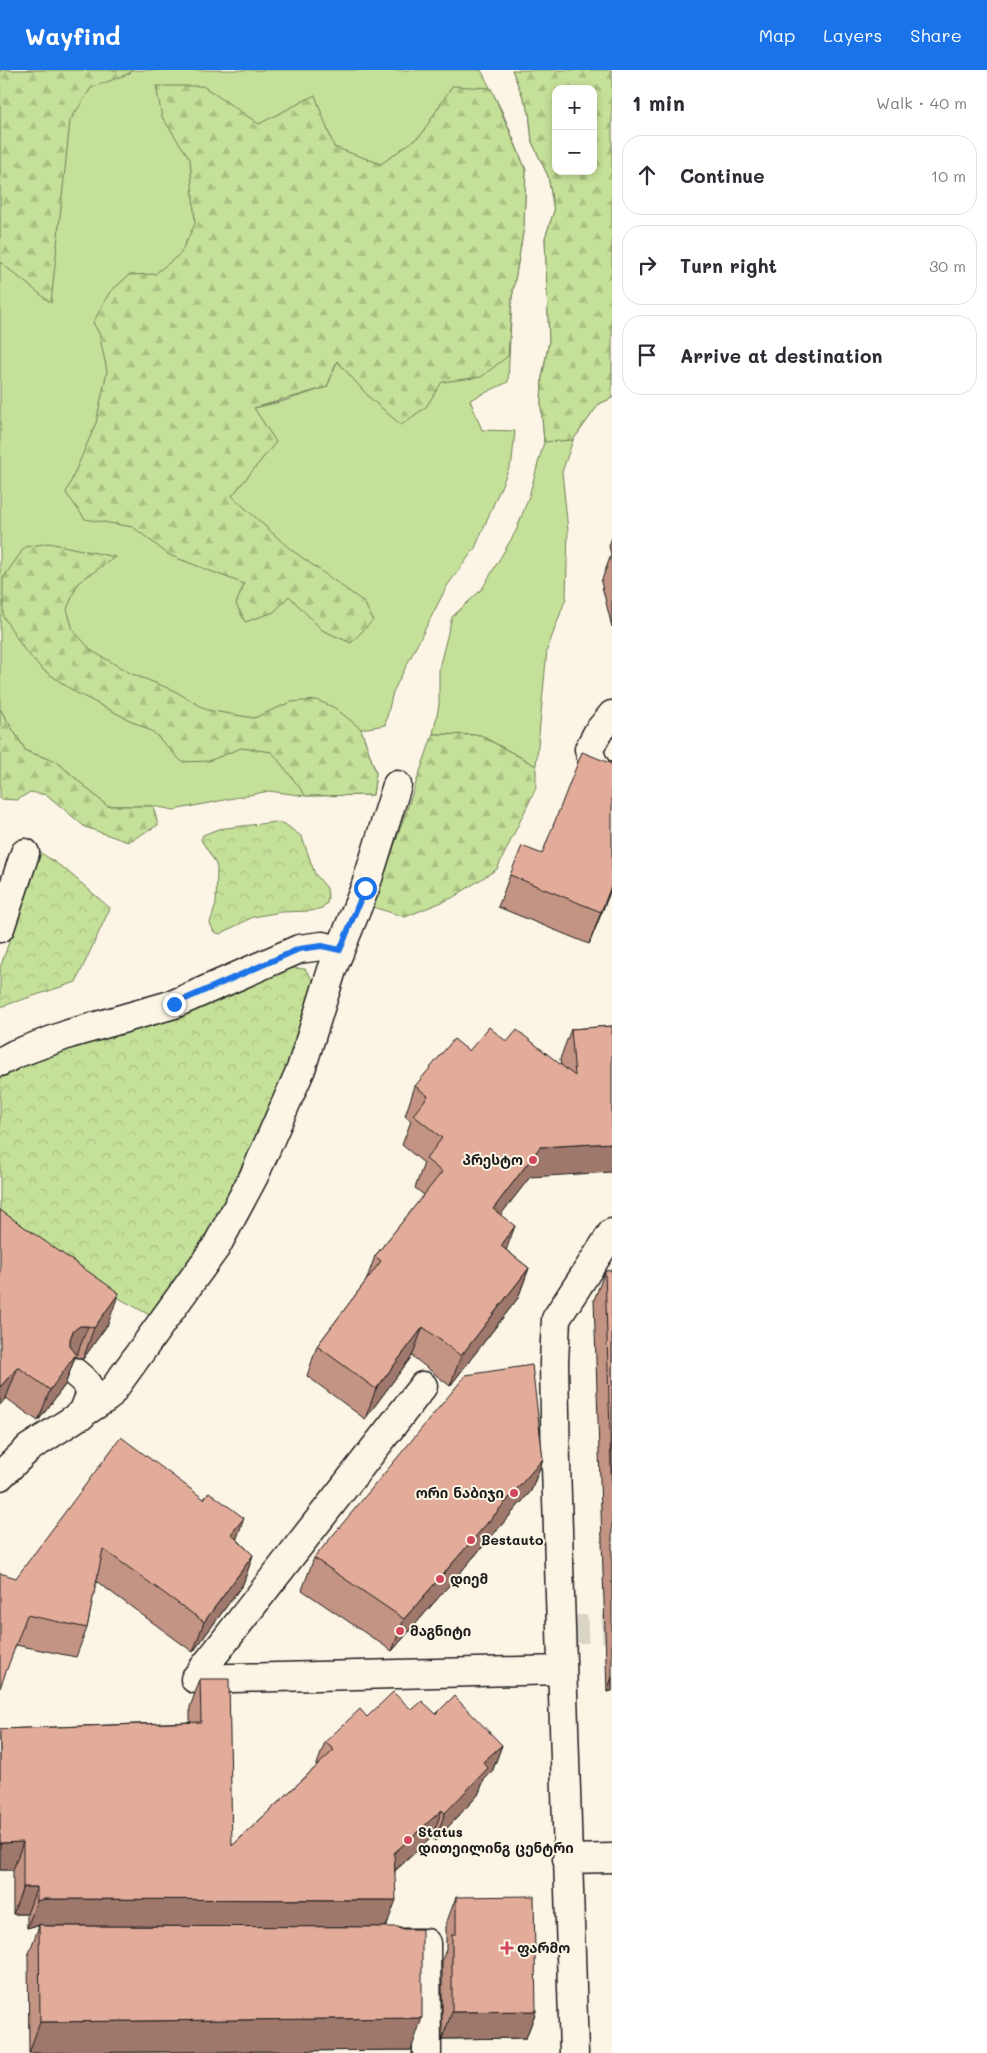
<!DOCTYPE html>
<meta charset="utf-8">
<style>
:root{--surface:#fff;--page:#f2f2f3;--text:#2b2b33;--muted:#7c7c81;--line:#e1e1e2;--accent:#1a73e8}
body{margin:0;font-family:Mali,"Noto Sans Georgian",sans-serif;background:var(--page);color:var(--text)}
.controls{position:absolute;right:15px;top:15px;display:grid;overflow:hidden;border-radius:10px;box-shadow:0 2px 8px #0003}
.controls button{width:45px;height:45px;display:grid;place-items:center;padding:0;border:0;border-bottom:1px solid var(--line);background:var(--surface);color:var(--text);font:25px sans-serif}
.stop{position:absolute;width:15px;height:15px;margin:-11px;border:4px solid #1a73e8;border-radius:50%;background:#fff}
.stop.end{background:#1a73e8;border-color:#fff;box-shadow:0 1px 5px #0008}
.list{margin:0;padding:0;list-style:none}
h2{display:flex;justify-content:space-between;align-items:center;height:65px;margin:0;padding:0 20px;font-size:21px}
h2 small{font-size:16px;font-weight:400;color:var(--muted)}
.list li{display:grid;grid-template-columns:32px 1fr auto;gap:15px;align-items:center;box-sizing:border-box;height:80px;margin:0 10px 10px;padding:0 10px;border:1px solid var(--line);border-radius:20px}
.list b{display:block;font-size:19px;white-space:nowrap}
.list em{font-size:16px;font-style:normal;color:var(--muted)}
.icon{flex:none;width:28px;height:28px;fill:none;stroke:currentColor;stroke-width:2;stroke-linecap:round;stroke-linejoin:round}
.map{position:relative;flex:none;width:612px;height:1983px;overflow:hidden}
header{display:flex;align-items:center;gap:30px;box-sizing:border-box;height:70px;padding:0 25px;background:var(--accent);color:#fff}
header strong{font-size:24px}
nav{display:flex;gap:28px;margin-inline-start:auto;font-size:18px}
main{display:flex}
aside{flex:1;background:var(--surface)}
.map>svg:first-child{display:block}
</style>
<header>
<strong>Wayfind</strong>
<nav><a>Map</a><a>Layers</a><a>Share</a></nav>
</header>
<main>
<div class="map">
<svg width="612" height="1983" viewBox="0 0 612 1983">
<defs>
<pattern id="forest-firs" width="22" height="20" patternUnits="userSpaceOnUse" patternTransform="scale(1.25)"><rect width="22" height="20" fill="#c5e098"/><path d="M5 1l3.5 6h-7zM16 11l3.5 6h-7z" fill="#a9c082"/></pattern>
<pattern id="park-crowns" width="20" height="18" patternUnits="userSpaceOnUse" patternTransform="scale(1.25)"><rect width="20" height="18" fill="#c5e098"/><path d="M2 6a3 3 0 1 1 6 0M12 15a3 3 0 1 1 6 0" fill="none" stroke="#a9c082"/></pattern>
</defs>
<rect width="100%" height="100%" fill="#fcf5e5"/>
<filter id="ink" filterUnits="userSpaceOnUse"><feTurbulence type="fractalNoise" baseFrequency=".02" numOctaves="2"/><feDisplacementMap in="SourceGraphic" scale="10" xChannelSelector="R" yChannelSelector="G"/><feConvolveMatrix kernelMatrix="1 2 1 2 8 2 1 2 1" color-interpolation-filters="sRGB"/></filter>
<g filter="url(#ink)">
<path fill="#c5e098" stroke="#707e5a" fill-rule="evenodd" d="M 0,0 L 481,0 L 502,41 L 526,100 L 524,157 L 512,228 L 508,312 L 470,330 L 482,360 L 515,361 L 512,391 L 475,478 L 447,516 L 393,622 L 385,655 L 361,659 L 376,703 L 373,725 L 306,726 L 269,721 L 174,740 L 153,736 L 107,736 L 57,692 L 26,681 L 0,639 ZM 344,275 L 327,317 L 284,331 L 254,338 Z
M 512,0 L 556,19 L 556,101 L 593,101 L 612,328 L 599,334 L 573,370 L 562,402 L 568,460 L 566,528 L 547,580 L 536,696 L 480,665 L 433,664 L 439,635 L 439,598 L 452,547 L 482,519 L 516,461 L 529,426 L 544,372 L 541,335 L 542,307 L 549,271 L 545,168 L 554,141 L 548,106 L 532,72 L 529,42 Z"/>
<path fill="url(#forest-firs)" stroke="#707e5a" fill-rule="evenodd" d="M 0,0 L 132,0 L 130,3 L 91,18 L 70,51 L 51,233 L 0,192 Z
M 512,0 L 612,0 L 612,328 L 599,334 L 573,370 L 544,372 L 541,335 L 542,307 L 549,271 L 545,168 L 554,141 L 548,106 L 532,72 L 529,42 ZM 556,19 L 593,19 L 593,101 L 556,101 Z
M 156,16 L 203,16 L 259,54 L 315,25 L 334,77 L 381,94 L 421,65 L 452,16 L 491,18 L 526,100 L 524,157 L 512,228 L 508,286 L 481,307 L 442,312 L 426,337 L 401,355 L 370,328 L 337,291 L 327,317 L 254,338 L 276,372 L 232,426 L 289,478 L 364,532 L 373,550 L 351,573 L 322,560 L 289,526 L 274,542 L 245,552 L 236,534 L 244,514 L 169,485 L 133,457 L 85,449 L 66,423 L 96,353 L 107,301 L 99,263 L 93,253 L 109,223 L 129,205 L 155,204 L 180,184 L 195,154 L 190,89 L 162,47 Z
M 49,473 L 115,487 L 78,513 L 67,539 L 73,560 L 92,581 L 130,603 L 173,620 L 207,640 L 254,648 L 291,632 L 317,630 L 335,638 L 361,659 L 376,703 L 373,725 L 306,726 L 272,682 L 241,678 L 209,691 L 182,692 L 153,662 L 75,622 L 42,599 L 24,579 L 3,546 L 3,508 L 25,477 Z
M 0,639 L 26,681 L 57,692 L 107,736 L 153,736 L 158,755 L 128,772 L 85,757 L 47,725 L 30,722 L 17,730 L 0,729 Z
M 433,664 L 480,665 L 536,696 L 536,718 L 497,799 L 452,828 L 405,847 L 373,837 Z"/>
<path fill="url(#park-crowns)" stroke="#707e5a" d="M 276,752 L 285,754 L 302,767 L 315,804 L 327,818 L 328,827 L 327,833 L 322,838 L 311,841 L 281,842 L 253,847 L 220,864 L 214,862 L 210,853 L 216,834 L 217,798 L 215,792 L 201,770 L 203,765 L 218,759 Z
M 40,782 L 66,800 L 110,838 L 76,912 L 0,937 L 0,898 Z
M 294,898 L 305,899 L 313,910 L 310,929 L 284,1005 L 237,1107 L 200,1183 L 155,1248 L 0,1163 L 0,1007 L 12,997 L 116,965 L 278,902 Z"/>
<g fill="none" stroke-linecap="round" stroke-linejoin="round">
<path stroke="#dad4c7" stroke-width="28" stroke-dasharray="28 14" stroke-linecap="butt" d="M 560,1560 L 612,1558"/>
<g stroke="#1c1c1c" stroke-width="31">
<path id="minor" d="M 612,645 L 598,662 L 589,679 C 592,695 597,703 612,710
M 0,858 L 25,783
M 0,992 L 15,984 L 69,964 L 174,934 L 299,879 L 322,876 L 340,880
M 74,1302 C 95,1319 92,1321 82,1345
M 423,1316 L 195,1609 L 561,1600
M 0,1406 L 29,1378 L 108,1327 L 216,1177 L 254,1106 L 301,999 L 332,900 L 365,818 L 397,715
M 567,1789 L 612,1788
M 385,1873 L 426,1873 L 427,1983
M 574,1983 L 556,1395 L 554,1293 L 556,1249 L 612,1163"/>
</g>
<use href="#minor" stroke="#fcf5e5" stroke-width="28"/>
</g>
<path fill="#c39484" stroke="#1c1c1c" d="M 612,467 L 612,557 L 601,512 L 611,485 L 609,476 Z
M 542,784 L 612,817 L 589,874 L 498,837 L 510,805 Z
M 612,956 L 530,1107 L 500,1145 L 506,1180 L 529,1198 L 518,1228 L 450,1316 L 412,1286 L 365,1349 L 307,1306 L 317,1276 L 366,1211 L 375,1186 L 424,1125 L 415,1118 L 424,1093 L 402,1075 L 411,1051 L 405,1046 L 415,1016 L 469,981 L 507,972 L 561,995 L 560,989 L 571,959 Z
M 0,1140 L 108,1254 L 83,1289 L 75,1287 L 65,1315 L 38,1351 L 6,1328 Z
M 612,1200 L 612,1621 L 607,1622 L 594,1230 L 605,1201 Z
M 543,1389 L 531,1421 L 392,1581 L 302,1520 L 314,1488 Z
M 204,1429 L 237,1469 L 253,1485 L 243,1514 L 193,1582 L 96,1511 L 87,1558 L 76,1587 L 16,1575 L 16,1508 Z
M 200,1609 L 232,1776 L 316,1697 L 325,1672 L 367,1647 L 412,1640 L 436,1644 L 502,1675 L 492,1702 L 484,1710 L 478,1725 L 435,1771 L 432,1767 L 395,1801 L 387,1857 L 411,1980 L 29,1983 L 28,1886 L 39,1856 L 34,1856 L 27,1858 L 27,1844 L 13,1844 L 13,1800 L 0,1800 L 0,1659 L 190,1652 L 190,1637 Z
M 456,1827 L 536,1941 L 526,1968 L 442,1969 L 442,1891 L 446,1879 L 446,1854 Z"/>
<path fill="#9f786c" stroke="#1c1c1c" d="M 612,814 L 612,817 L 589,874 L 601,842 Z
M 612,1073 L 612,1102 L 530,1107 L 482,1169 L 493,1139 L 540,1077 Z
M 515,1156 L 504,1186 L 501,1176 Z
M 529,1198 L 518,1228 L 450,1316 L 461,1286 Z
M 119,1223 L 108,1254 L 83,1289 L 94,1258 Z
M 80,1256 L 88,1256 L 76,1287 L 75,1287 L 65,1315 L 38,1351 L 50,1320 L 69,1287 L 70,1269 L 73,1261 Z
M 423,1257 L 412,1286 L 365,1349 L 376,1319 Z
M 18,1297 L 6,1328 L 0,1335 L 0,1317 Z
M 543,1389 L 531,1421 L 392,1581 L 404,1549 Z
M 244,1448 L 234,1477 L 231,1464 Z
M 253,1485 L 243,1514 L 193,1582 L 204,1552 Z
M 612,1607 L 612,1621 L 607,1622 Z
M 502,1675 L 492,1702 L 484,1710 L 478,1725 L 435,1771 L 445,1743 L 483,1692 Z
M 442,1740 L 432,1767 L 384,1810 L 394,1783 Z
M 23,1772 L 13,1800 L 0,1800 L 0,1773 Z
M 23,1817 L 37,1817 L 27,1844 L 13,1844 Z
M 44,1829 L 396,1830 L 386,1857 L 39,1856 L 39,1854 L 39,1856 L 34,1856 L 27,1858 L 37,1831 Z
M 536,1941 L 526,1968 L 442,1969 L 452,1942 Z
M 422,1948 L 411,1980 L 29,1983 L 40,1952 Z"/>
<path fill="#e3ac9a" stroke="#1c1c1c" d="M 582,682 L 612,694 L 612,814 L 601,842 L 510,805 L 522,776 L 542,784 Z
M 612,956 L 612,1073 L 540,1077 L 493,1139 L 515,1156 L 501,1176 L 529,1198 L 461,1286 L 423,1257 L 376,1319 L 317,1276 L 381,1191 L 375,1186 L 442,1102 L 426,1089 L 442,1068 L 413,1045 L 428,1026 L 415,1016 L 454,969 L 469,981 L 489,957 L 507,972 L 517,960 L 575,1006 L 571,959 Z
M 0,1140 L 119,1223 L 94,1258 L 88,1256 L 80,1256 L 73,1261 L 70,1269 L 70,1276 L 76,1284 L 50,1320 L 18,1297 L 0,1317 Z
M 612,1200 L 612,1427 L 605,1201 Z
M 532,1295 L 543,1389 L 404,1549 L 314,1488 L 466,1305 Z
M 121,1367 L 204,1429 L 209,1422 L 244,1448 L 231,1464 L 253,1485 L 204,1552 L 103,1479 L 87,1558 L 27,1545 L 0,1618 L 0,1503 L 16,1508 Z
M 200,1609 L 229,1609 L 232,1776 L 334,1680 L 325,1672 L 360,1639 L 367,1647 L 393,1622 L 412,1640 L 422,1631 L 436,1644 L 454,1626 L 502,1675 L 483,1692 L 488,1698 L 445,1743 L 442,1740 L 394,1783 L 396,1830 L 44,1829 L 37,1831 L 37,1817 L 23,1817 L 23,1772 L 0,1773 L 0,1659 L 201,1652 Z
M 534,1826 L 536,1941 L 452,1942 L 452,1864 L 456,1864 L 456,1827 Z
M 39,1854 L 46,1856 L 399,1857 L 400,1859 L 422,1859 L 422,1948 L 40,1952 Z"/>
</g>
<g fill="none" stroke-linecap="round" stroke-linejoin="round" filter="url(#ink)">
<path stroke="#1a73e8" stroke-width="6" d="M 174,934 L 299,879 L 322,876 L 340,880 L 365,818"/>
</g>
<g fill="#d1495b" stroke="#fcf5e5" stroke-width="2">
<circle cx="533" cy="1090" r="5"/>
<circle cx="514" cy="1423" r="5"/>
<circle cx="471" cy="1470" r="5"/>
<circle cx="440" cy="1509" r="5"/>
<circle cx="400" cy="1561" r="5"/>
<circle cx="408" cy="1770" r="5"/>
<path d="M504.5 1870.5h5v5h5v5h-5v5h-5v-5h-5v-5h5z"/>
</g>
<g text-anchor="middle" stroke-width="4" stroke-linejoin="round" paint-order="stroke">
<g font-size="14" font-weight="bold" fill="#1c1c1c" stroke="#fcf5e5" text-anchor="start">
<text x="523" y="1095" text-anchor="end">პრესტო</text>
<text x="504" y="1428" text-anchor="end">ორი ნაბიჯი</text>
<text x="481" y="1475">Bestauto</text>
<text x="450" y="1514">დიემ</text>
<text x="410" y="1566">მაგნიტი</text>
<text x="418" y="1767">Status<tspan x="418" dy="16">დითეილინგ ცენტრი</tspan></text>
<text x="517" y="1883">ფარმო</text>
</g>
</g>
</svg>
<div class="controls">
<button>+</button>
<button>−</button>
</div>
<div class="stop" style="left:365px;top:818px"></div>
<div class="stop end" style="left:174px;top:934px"></div>
</div>
<aside>
<h2>1 min<small>Walk · 40 m</small></h2>
<ul class="list">
<li><svg class="icon" aria-label="ahead" viewBox="0 0 24 24"><path d="M12 20V5M6 11l6-6 6 6"/></svg><div><b>Continue</b></div><em>10 m</em></li>
<li><svg class="icon" aria-label="right" viewBox="0 0 24 24"><path d="M7 20v-9h11M14 6l5 5-5 5"/></svg><div><b>Turn right</b></div><em>30 m</em></li>
<li><svg class="icon" aria-label="arrive" viewBox="0 0 24 24"><path d="M6 21V4h12l-3 4 3 4H6"/></svg><div><b>Arrive at destination</b></div></li>
</ul>
</aside>
</main>
